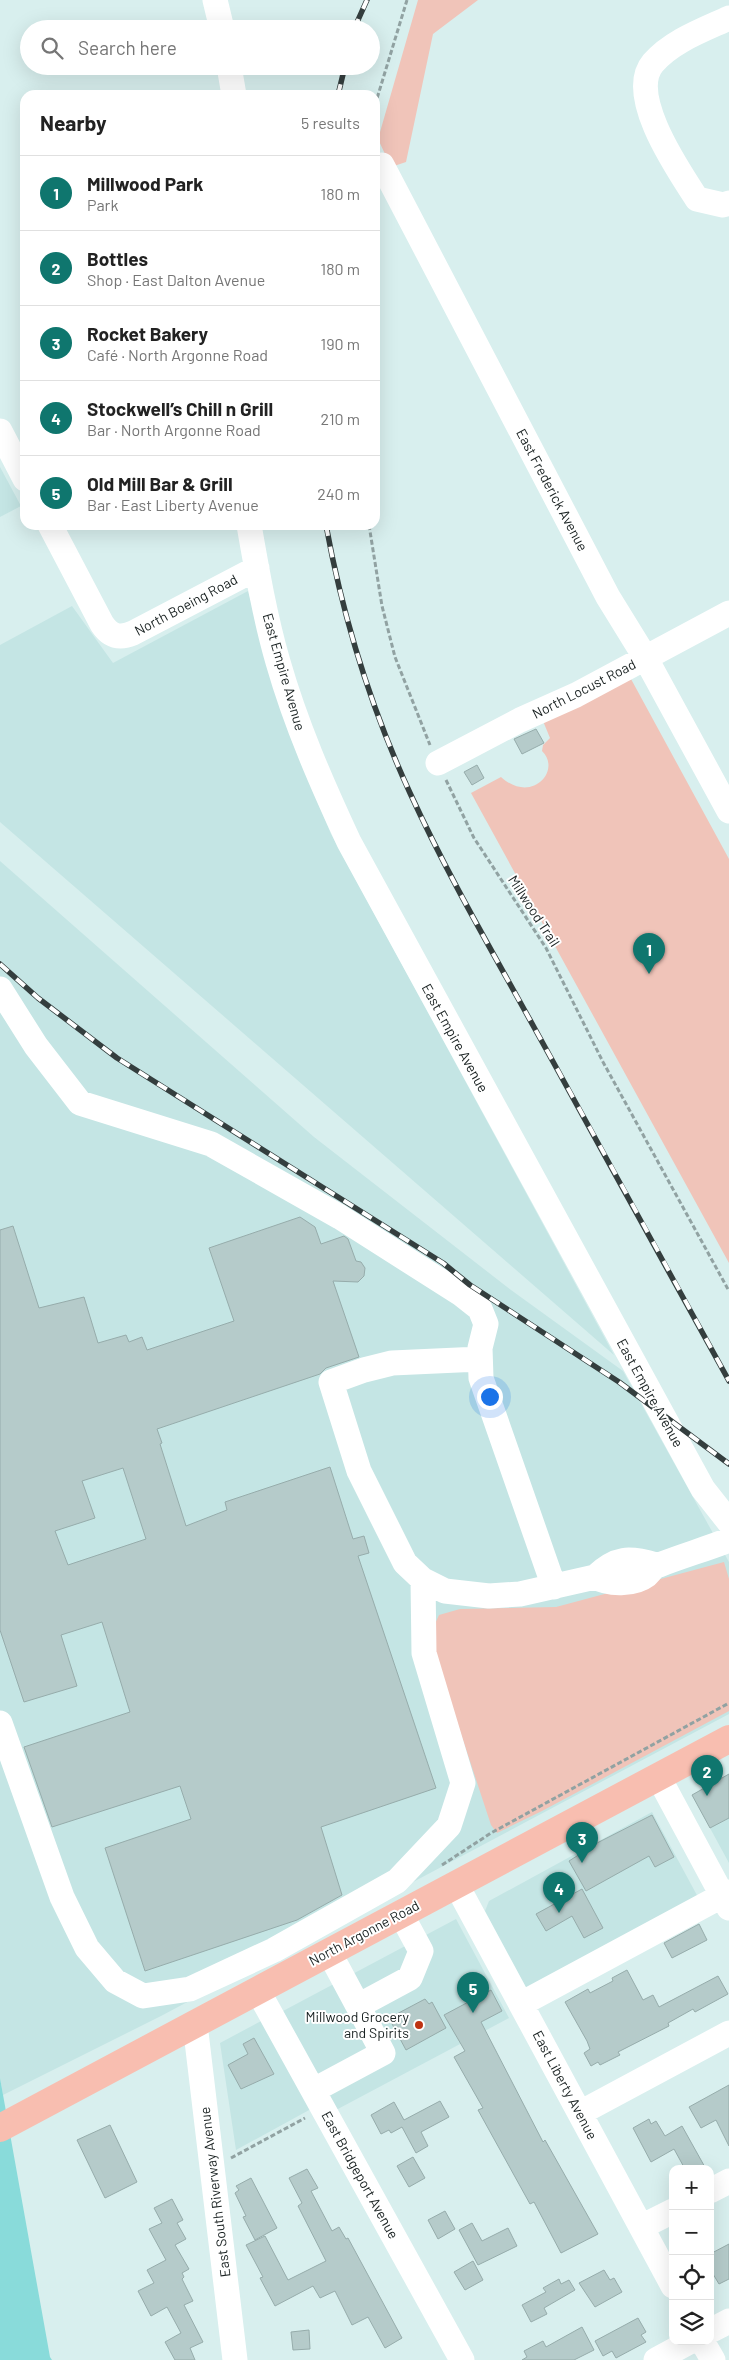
<!DOCTYPE html>
<meta charset="utf-8">
<style>
:root{--surface:#fff;--page:#f6f6f6;--text:#222;--muted:#767676;--line:#e0e0e0;--accent:#0f766e}
body{margin:0;font-family:Barlow,sans-serif;background:var(--page);color:var(--text)}
.controls{position:absolute;right:15px;bottom:15px;display:grid;overflow:hidden;border-radius:10px;box-shadow:0 5px 20px #0002}
.controls button{width:45px;height:45px;display:grid;place-items:center;padding:0;border:0;border-bottom:1px solid var(--line);background:var(--surface);color:var(--text);font:25px sans-serif}
.you{position:absolute;left:489px;top:1396px;width:18px;height:18px;margin:-12px;border:4px solid #fff;border-radius:50%;background:#1a73e8;box-shadow:0 0 0 8px #1a73e833}
.badge{display:grid;place-items:center;width:32px;height:32px;border-radius:50%;background:var(--accent);color:#fff;font-size:16px;font-weight:700}
.pin{position:absolute;translate:-50% -41px;filter:drop-shadow(0 1px 2px #0008)}
.pin::after{content:'';position:absolute;top:26px;width:18px;height:15px;background:inherit;clip-path:polygon(0 0,100% 0,50% 100%)}
.list{margin:0;padding:0;list-style:none}
h2{display:flex;justify-content:space-between;align-items:center;height:65px;margin:0;padding:0 20px;font-size:21px}
h2 small{font-size:16px;font-weight:400;color:var(--muted)}
.list li{display:grid;grid-template-columns:32px 1fr auto;gap:15px;align-items:center;box-sizing:border-box;height:75px;padding:0 20px;border-top:1px solid var(--line)}
.list b{display:block;font-size:19px;white-space:nowrap}
.list p{margin:0;font-size:16px;white-space:nowrap;color:var(--muted)}
.list em{font-size:16px;font-style:normal;color:var(--muted)}
.icon{flex:none;width:28px;height:28px;fill:none;stroke:currentColor;stroke-width:2;stroke-linecap:round;stroke-linejoin:round}
.map{position:relative;flex:none;width:729px;height:2360px;overflow:hidden}
.search{position:absolute;background:var(--surface);box-shadow:0 5px 20px #0002;left:20px;top:20px;width:360px;height:55px;display:flex;align-items:center;gap:12px;box-sizing:border-box;padding:0 18px;border-radius:28px;color:var(--muted);font-size:19px}
.panel{position:absolute;background:var(--surface);box-shadow:0 5px 20px #0002;left:20px;top:90px;width:360px;height:440px;border-radius:15px}
.map>svg:first-child{display:block}
</style>
<div class="map">
<svg width="729" height="2360" viewBox="0 0 729 2360">
<rect width="100%" height="100%" fill="#d8efee"/>
<path fill="#c4e5e4" d="M 0,467 L 21,506 L 0,517 Z
M 248,591 L 292,741 L 331,834 L 614,1355 L 0,822 L 0,645 L 72,606 L 113,663 Z
M 0,861 L 314,1137 L 511,1290 L 623,1371 L 729,1562 L 729,1714 L 161,2016 L 3,2095 L 0,2078 Z
M 729,1774 L 729,1863 L 692,1795 Z
M 652,1812 L 699,1899 L 528,1991 L 485,1911 L 489,1901 Z
M 456,1919 L 509,2018 L 336,2110 L 283,2011 Z
M 263,2020 L 311,2109 L 236,2150 L 220,2043 Z"/>
<path fill="#f0c4b9" d="M 418,0 L 478,0 L 433,34 L 406,162 L 391,167 L 378,139 Z
M 631,679 L 729,859 L 729,1263 L 471,793 L 501,777 C 532,805 562,770 542,751 L 543,745 L 550,738 L 543,721 Z
M 724,1562 L 729,1579 L 729,1711 L 542,1811 L 497,1833 L 491,1825 L 429,1637 L 439,1615 L 460,1609 L 556,1607 Z"/>
<path fill="#89dbda" d="M 0,2078 L 50,2357 L 52,2360 L 0,2360 Z"/>
<path fill="#b5cbca" stroke="#96acab" fill-rule="evenodd" d="M 536,729 L 544,743 L 522,754 L 514,739 Z
M 477,765 L 484,778 L 472,785 L 464,772 Z
M 300,1217 L 315,1227 L 321,1244 L 344,1236 L 348,1239 L 356,1261 L 361,1262 L 365,1268 L 364,1276 L 358,1282 L 333,1281 L 359,1357 L 326,1368 L 320,1374 L 157,1429 L 162,1443 L 160,1444 L 186,1526 L 227,1510 L 225,1502 L 330,1467 L 353,1539 L 364,1536 L 369,1553 L 358,1556 L 436,1788 L 321,1827 L 342,1895 L 297,1920 L 145,1971 L 105,1848 L 191,1819 L 180,1786 L 52,1827 L 24,1747 L 130,1712 L 102,1622 L 61,1635 L 77,1686 L 24,1702 L 0,1630 L 0,1230 L 13,1226 L 39,1308 L 84,1297 L 98,1343 L 126,1335 L 129,1342 L 142,1337 L 147,1350 L 234,1321 L 209,1248 ZM 123,1468 L 146,1539 L 68,1565 L 55,1531 L 95,1518 L 82,1481 Z
M 729,1774 L 729,1818 L 710,1828 L 692,1795 Z
M 652,1815 L 674,1857 L 655,1867 L 649,1856 L 586,1891 L 569,1861 L 599,1842 Z
M 582,1889 L 603,1928 L 584,1938 L 572,1916 L 546,1931 L 536,1914 Z
M 699,1924 L 707,1940 L 672,1958 L 664,1943 Z
M 627,1970 L 643,2000 L 653,1995 L 659,2007 L 718,1976 L 728,1994 L 695,2012 L 693,2009 L 668,2023 L 669,2026 L 618,2052 L 620,2055 L 600,2065 L 598,2062 L 591,2066 L 584,2053 L 590,2049 L 587,2041 L 565,2002 L 588,1989 L 590,1993 L 613,1981 L 612,1978 Z
M 491,1990 L 502,2011 L 481,2022 L 543,2142 L 545,2140 L 598,2234 L 561,2253 L 534,2202 L 530,2204 L 478,2110 L 483,2108 L 454,2057 L 465,2051 L 444,2015 Z
M 425,1999 L 429,2004 L 432,2002 L 446,2028 L 406,2050 L 391,2022 L 395,2020 L 393,2016 Z
M 254,2038 L 274,2074 L 241,2089 L 228,2065 L 248,2054 L 243,2044 Z
M 729,2085 L 729,2146 L 716,2120 L 701,2128 L 689,2107 Z
M 440,2101 L 449,2117 L 421,2132 L 428,2146 L 416,2153 L 402,2127 L 391,2133 L 389,2130 L 381,2134 L 371,2115 L 394,2102 L 404,2120 Z
M 649,2119 L 651,2124 L 656,2121 L 665,2136 L 682,2126 L 706,2169 L 685,2169 L 674,2149 L 651,2162 L 633,2128 Z
M 110,2125 L 137,2182 L 105,2198 L 77,2140 Z
M 413,2157 L 425,2178 L 409,2187 L 397,2166 Z
M 307,2169 L 318,2188 L 311,2191 L 332,2231 L 339,2227 L 346,2239 L 348,2238 L 402,2338 L 385,2348 L 368,2317 L 352,2325 L 335,2291 L 320,2298 L 313,2286 L 275,2306 L 260,2278 L 263,2277 L 246,2245 L 265,2236 L 288,2280 L 326,2261 L 298,2206 L 302,2203 L 289,2178 Z
M 251,2178 L 277,2228 L 255,2240 L 243,2217 L 246,2216 L 235,2193 L 239,2190 L 236,2186 Z
M 172,2199 L 183,2220 L 177,2223 L 186,2239 L 175,2245 L 189,2269 L 182,2273 L 184,2277 L 182,2279 L 193,2301 L 184,2305 L 203,2342 L 190,2348 L 195,2360 L 175,2360 L 165,2342 L 181,2333 L 167,2307 L 151,2316 L 138,2291 L 154,2283 L 147,2270 L 166,2260 L 149,2229 L 162,2223 L 154,2208 Z
M 445,2211 L 455,2229 L 438,2239 L 428,2220 Z
M 472,2223 L 482,2241 L 508,2228 L 517,2246 L 478,2265 L 459,2230 Z
M 729,2244 L 729,2279 L 719,2284 L 710,2269 L 710,2254 Z
M 473,2261 L 483,2280 L 465,2290 L 454,2272 Z
M 604,2270 L 610,2280 L 614,2278 L 622,2292 L 595,2307 L 579,2283 Z
M 559,2279 L 561,2284 L 569,2280 L 575,2290 L 544,2308 L 547,2314 L 531,2322 L 522,2305 L 546,2292 L 543,2288 Z
M 638,2318 L 646,2332 L 641,2335 L 646,2342 L 616,2358 L 612,2351 L 603,2356 L 595,2341 Z
M 582,2327 L 594,2350 L 574,2360 L 522,2360 L 527,2357 L 524,2351 L 543,2341 L 546,2347 Z
M 309,2330 L 310,2349 L 293,2350 L 291,2332 Z"/>
<g fill="none" stroke-linecap="round" stroke-linejoin="round">
<path stroke="#91a2a2" stroke-width="3" stroke-dasharray="5 2.5" stroke-linecap="butt" d="M 375,105 L 407,0
M 369,525 L 382,606 L 395,657 L 430,745
M 446,780 L 474,838 L 546,948 L 603,1062 L 729,1291
M 442,1865 L 491,1833 L 729,1703
M 231,2158 L 305,2118"/>
<path stroke="#fff" stroke-width="25" d="M 215,0 L 222,29
M 729,18 C 703,30 672,41 653,63 C 626,95 679,171 697,199 L 723,205 L 729,203
M 229,66 L 234,95
M 382,165 L 608,597 L 645,657 L 729,811
M 0,431 L 25,479
M 50,525 L 102,624 C 110,636 119,639 133,633 L 257,568
M 249,525 C 257,571 265,617 278,662 C 296,725 322,784 349,842 L 703,1489 L 729,1522
M 438,763 L 520,720 L 576,695 L 729,613
M 0,989 L 36,1046 L 80,1103 L 211,1144 L 340,1217 L 461,1294 L 480,1309 L 486,1324 L 480,1348 L 481,1378 L 554,1587
M 480,1359 L 392,1363 L 364,1370 L 331,1382 L 359,1471 L 405,1563 L 423,1580 L 445,1591 L 489,1596 L 520,1594 L 595,1577
M 656,1565 C 629,1557 616,1557 595,1577 C 609,1585 634,1585 647,1575 C 651,1571 654,1566 659,1565 C 682,1556 706,1549 729,1540
M 0,1723 L 62,1897 L 87,1948 L 115,1981 L 143,1996 L 190,1989 L 274,1950 L 397,1881 L 449,1826 L 463,1783 L 424,1653 L 423,1580
M 658,1776 L 729,1908
M 456,1884 L 673,2286
M 329,1952 L 358,2006
M 258,1991 L 462,2360
M 521,2004 L 729,1892
M 195,2024 L 235,2360
M 314,2090 L 383,2053 L 358,2006 L 410,1978 L 421,1951 L 401,1914
M 580,2113 L 729,2033
M 710,2191 L 729,2181
M 641,2227 L 673,2211
M 710,2331 L 729,2321
M 702,2341 L 713,2360
M 656,2360 L 691,2341"/>
<path stroke="#f8beb0" stroke-width="28" d="M 0,2128 L 729,1739"/>
<g stroke="#343e3e" stroke-width="5.5">
<path id="rail" d="M 354,29 L 367,0
M 338,95 L 345,66
M 326,525 C 343,618 371,708 410,793 C 447,874 492,951 535,1029 C 600,1146 665,1263 729,1381
M 0,964 L 38,998 L 117,1058 L 443,1263 L 470,1285 L 619,1382 L 729,1464"/>
</g>
<use href="#rail" stroke="#fff" stroke-width="4" stroke-dasharray="11" stroke-linecap="butt"/>
</g>
<circle fill="#be3312" stroke="#fff" stroke-width="2" cx="419" cy="2025" r="5"/>
<g text-anchor="middle" stroke-width="4" stroke-linejoin="round" paint-order="stroke">
<g font-size="14" fill="#192121" stroke="#fff">
<text transform="translate(552 490) rotate(62)" y="5">East Frederick Avenue</text>
<text transform="translate(186 605) rotate(-28)" y="5">North Boeing Road</text>
<text transform="translate(284 672) rotate(74)" y="5">East Empire Avenue</text>
<text transform="translate(584 689) rotate(-27)" y="5">North Locust Road</text>
<text transform="translate(534 911) rotate(57)" y="5">Millwood Trail</text>
<text transform="translate(455 1038) rotate(61)" y="5">East Empire Avenue</text>
<text transform="translate(650 1393) rotate(61)" y="5">East Empire Avenue</text>
<text transform="translate(364 1933) rotate(-28)" y="5">North Argonne Road</text>
<text transform="translate(565 2085) rotate(62)" y="5">East Liberty Avenue</text>
<text transform="translate(360 2175) rotate(61)" y="5">East Bridgeport Avenue</text>
<text transform="translate(215 2192) rotate(-97)" y="5">East South Riverway Avenue</text>
</g>
<g font-size="14" fill="#192121" stroke="#fff" text-anchor="end">
<text x="409" y="2022">Millwood Grocery<tspan x="409" dy="16">and Spirits</tspan></text>
</g>
</g>
</svg>
<div class="controls">
<button>+</button>
<button>−</button>
<button><svg class="icon" aria-label="locate" viewBox="0 0 24 24"><circle cx="12" cy="12" r="6"/><path d="M12 2v4M12 18v4M2 12h4M18 12h4"/></svg></button>
<button><svg class="icon" aria-label="layers" viewBox="0 0 24 24"><path d="M12 4l9 5-9 5-9-5zM3 14l9 5 9-5"/></svg></button>
</div>
<div class="you"></div>
<div class="pin badge" style="left:649px;top:974px">1</div>
<div class="pin badge" style="left:707px;top:1796px">2</div>
<div class="pin badge" style="left:582px;top:1863px">3</div>
<div class="pin badge" style="left:559px;top:1913px">4</div>
<div class="pin badge" style="left:473px;top:2013px">5</div>
<div class="search"><svg class="icon" aria-label="search" viewBox="0 0 24 24"><circle cx="10" cy="10" r="6"/><path d="M15 15l6 6"/></svg>Search here</div>
<section class="panel">
<h2>Nearby<small>5 results</small></h2>
<ul class="list">
<li><span class="badge">1</span><div><b>Millwood Park</b><p>Park</p></div><em>180 m</em></li>
<li><span class="badge">2</span><div><b>Bottles</b><p>Shop · East Dalton Avenue</p></div><em>180 m</em></li>
<li><span class="badge">3</span><div><b>Rocket Bakery</b><p>Café · North Argonne Road</p></div><em>190 m</em></li>
<li><span class="badge">4</span><div><b>Stockwell’s Chill n Grill</b><p>Bar · North Argonne Road</p></div><em>210 m</em></li>
<li><span class="badge">5</span><div><b>Old Mill Bar &amp; Grill</b><p>Bar · East Liberty Avenue</p></div><em>240 m</em></li>
</ul>
</section>
</div>
